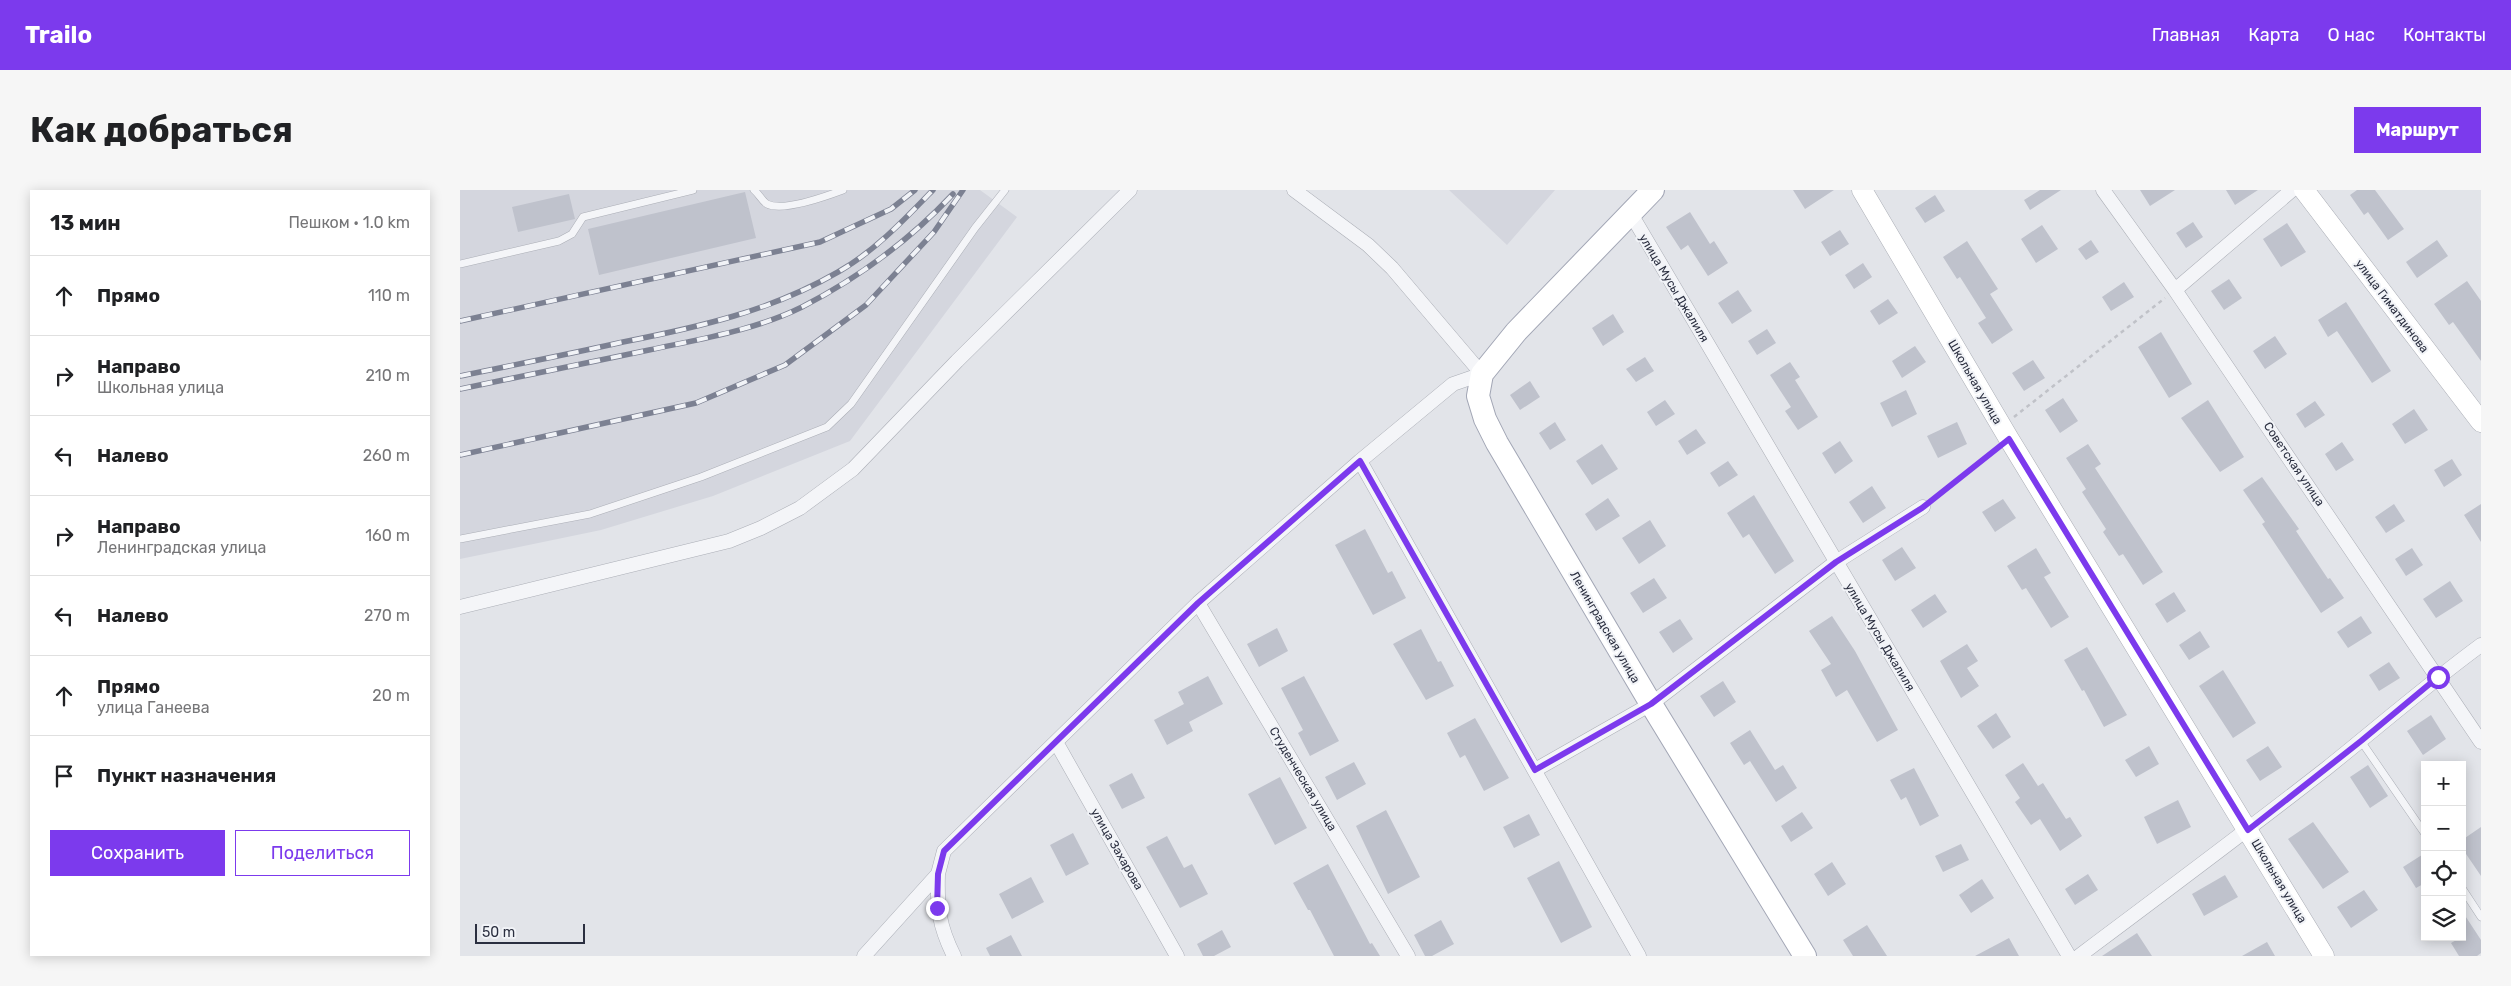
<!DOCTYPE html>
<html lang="ru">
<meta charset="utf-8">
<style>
:root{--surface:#fff;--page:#f6f6f6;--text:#202124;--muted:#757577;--line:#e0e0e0;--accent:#7c3aed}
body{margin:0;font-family:Rubik,sans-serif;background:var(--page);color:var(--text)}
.controls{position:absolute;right:15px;bottom:15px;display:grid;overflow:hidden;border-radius:0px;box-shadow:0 2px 12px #0003}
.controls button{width:45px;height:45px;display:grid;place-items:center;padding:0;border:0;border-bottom:1px solid var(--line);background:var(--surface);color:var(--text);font:25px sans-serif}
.scale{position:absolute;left:15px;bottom:12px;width:110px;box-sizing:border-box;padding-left:5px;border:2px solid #2b2f40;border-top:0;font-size:14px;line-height:18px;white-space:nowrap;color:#2b2f40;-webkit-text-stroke:4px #f1f3f7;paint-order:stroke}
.stop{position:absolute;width:15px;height:15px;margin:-11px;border:4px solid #7c3aed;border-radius:50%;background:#fff}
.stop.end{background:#7c3aed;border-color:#fff;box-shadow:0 1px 5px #0008}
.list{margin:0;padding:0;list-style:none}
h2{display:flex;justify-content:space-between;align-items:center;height:65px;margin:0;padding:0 20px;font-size:21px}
h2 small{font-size:16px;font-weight:400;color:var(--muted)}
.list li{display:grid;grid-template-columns:32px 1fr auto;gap:15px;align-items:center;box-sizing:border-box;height:80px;padding:0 20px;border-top:1px solid var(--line)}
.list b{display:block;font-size:19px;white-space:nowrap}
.list p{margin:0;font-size:16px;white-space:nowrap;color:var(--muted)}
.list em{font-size:16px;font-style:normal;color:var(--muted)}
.actions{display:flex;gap:10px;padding:15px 20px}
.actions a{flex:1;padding:11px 0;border:1px solid var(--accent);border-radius:0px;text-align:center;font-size:18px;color:var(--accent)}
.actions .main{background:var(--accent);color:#fff}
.icon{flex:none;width:28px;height:28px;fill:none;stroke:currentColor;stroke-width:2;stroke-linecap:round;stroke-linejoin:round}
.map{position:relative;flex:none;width:2021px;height:766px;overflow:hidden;border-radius:0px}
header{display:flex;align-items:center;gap:30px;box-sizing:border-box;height:70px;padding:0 25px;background:var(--accent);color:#fff}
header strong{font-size:24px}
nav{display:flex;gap:28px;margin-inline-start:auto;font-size:18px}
.intro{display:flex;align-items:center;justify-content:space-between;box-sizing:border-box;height:120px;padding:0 30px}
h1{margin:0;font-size:35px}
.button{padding:12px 22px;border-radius:0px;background:var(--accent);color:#fff;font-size:18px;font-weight:700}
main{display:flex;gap:30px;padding:0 30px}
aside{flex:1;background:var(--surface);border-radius:0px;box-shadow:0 2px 12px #0003}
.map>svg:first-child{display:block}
</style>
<header>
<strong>Trailo</strong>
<nav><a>Главная</a><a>Карта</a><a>О нас</a><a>Контакты</a></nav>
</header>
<div class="intro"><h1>Как добраться</h1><a class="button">Маршрут</a></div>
<main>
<aside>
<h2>13 мин<small>Пешком · 1.0 km</small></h2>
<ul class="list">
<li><svg class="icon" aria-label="ahead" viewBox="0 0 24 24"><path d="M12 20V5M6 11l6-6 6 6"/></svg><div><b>Прямо</b></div><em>110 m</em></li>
<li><svg class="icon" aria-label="right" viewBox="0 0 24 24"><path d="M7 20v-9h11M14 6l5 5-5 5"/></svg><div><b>Направо</b><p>Школьная улица</p></div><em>210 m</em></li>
<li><svg class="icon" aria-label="left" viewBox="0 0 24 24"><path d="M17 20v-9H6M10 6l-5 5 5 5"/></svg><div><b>Налево</b></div><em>260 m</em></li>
<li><svg class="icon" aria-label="right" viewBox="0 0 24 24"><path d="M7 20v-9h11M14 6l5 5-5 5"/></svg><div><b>Направо</b><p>Ленинградская улица</p></div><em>160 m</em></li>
<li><svg class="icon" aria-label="left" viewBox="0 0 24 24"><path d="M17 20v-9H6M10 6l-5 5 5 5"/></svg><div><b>Налево</b></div><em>270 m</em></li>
<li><svg class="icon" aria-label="ahead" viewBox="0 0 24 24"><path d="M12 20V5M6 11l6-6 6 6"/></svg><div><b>Прямо</b><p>улица Ганеева</p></div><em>20 m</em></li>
<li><svg class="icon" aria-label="arrive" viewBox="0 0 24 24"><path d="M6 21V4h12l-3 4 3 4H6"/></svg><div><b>Пункт назначения</b></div></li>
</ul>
<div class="actions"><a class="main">Сохранить</a><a>Поделиться</a></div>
</aside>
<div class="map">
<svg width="2021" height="766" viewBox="0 0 2021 766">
<rect width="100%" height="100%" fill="#e2e4e9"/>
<path fill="#d4d6de" d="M 0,0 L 520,0 L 557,27 L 390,251 L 253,306 L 141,340 L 0,369 Z
M 989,0 L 1095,0 L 1047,55 Z"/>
<path fill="#bfc2cc" d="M 1333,0 L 1374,0 L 1345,19 Z
M 1580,0 L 1601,0 L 1570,20 L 1564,10 Z
M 1680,0 L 1715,0 L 1690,16 Z
M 1766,0 L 1798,0 L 1775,15 Z
M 1897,0 L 1915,0 L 1944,39 L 1928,50 L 1908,22 L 1904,25 L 1890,5 Z
M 285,2 L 296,48 L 139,85 L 128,39 Z
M 109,4 L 115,29 L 58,42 L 52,17 Z
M 1475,5 L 1485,21 L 1465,33 L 1455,18 Z
M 1230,22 L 1250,54 L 1254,51 L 1268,73 L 1248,86 L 1228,55 L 1221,60 L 1206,37 Z
M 1733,32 L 1743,47 L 1726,58 L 1716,43 Z
M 1827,33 L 1846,62 L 1821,77 L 1803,49 Z
M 1582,35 L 1598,59 L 1576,73 L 1561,49 Z
M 1380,40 L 1389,54 L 1370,66 L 1361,52 Z
M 1631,50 L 1639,62 L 1626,70 L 1618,59 Z
M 1977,50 L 1988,66 L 1957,88 L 1946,72 Z
M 1507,51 L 1538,99 L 1530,104 L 1553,140 L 1532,154 L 1518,133 L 1526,128 L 1500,87 L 1497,89 L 1483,67 Z
M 1403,73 L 1412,87 L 1394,99 L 1385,85 Z
M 1769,89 L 1782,108 L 1764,120 L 1751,101 Z
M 2007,91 L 2021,111 L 2021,171 L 1993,132 L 1989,135 L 1974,114 Z
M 1664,92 L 1674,107 L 1651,121 L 1642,107 Z
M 1278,100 L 1292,121 L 1272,134 L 1258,113 Z
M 1428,109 L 1438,123 L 1419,135 L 1410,121 Z
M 1886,112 L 1931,181 L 1912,193 L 1877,141 L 1868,147 L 1858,130 Z
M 1153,124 L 1164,142 L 1143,156 L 1132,138 Z
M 1307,139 L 1316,153 L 1297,165 L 1288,151 Z
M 1701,142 L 1732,194 L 1709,208 L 1678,157 Z
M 1815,146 L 1827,164 L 1805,179 L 1793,161 Z
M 1455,156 L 1466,172 L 1442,188 L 1432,171 Z
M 1185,167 L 1194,181 L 1176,192 L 1166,179 Z
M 1573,170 L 1585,188 L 1564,201 L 1552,183 Z
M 1330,172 L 1340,187 L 1335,190 L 1358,227 L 1338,240 L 1325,221 L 1331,217 L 1310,185 Z
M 1070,191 L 1080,207 L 1060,220 L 1050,205 Z
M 1446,200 L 1457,224 L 1432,237 L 1420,213 Z
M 1603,208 L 1618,231 L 1600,243 L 1585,220 Z
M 1205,210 L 1215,224 L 1196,236 L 1187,222 Z
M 1748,210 L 1784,267 L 1760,282 L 1721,228 Z
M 1855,211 L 1865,225 L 1845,238 L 1836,224 Z
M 1954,219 L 1968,240 L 1945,254 L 1932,234 Z
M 1095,232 L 1106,250 L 1090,260 L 1079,243 Z
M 1497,232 L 1507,254 L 1478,268 L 1467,246 Z
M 1236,239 L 1246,253 L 1227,265 L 1218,251 Z
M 1380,251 L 1393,271 L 1375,284 L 1362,263 Z
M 1882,252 L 1894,270 L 1876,281 L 1865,264 Z
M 1142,254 L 1158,279 L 1132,295 L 1116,271 Z
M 1628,254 L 1641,274 L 1635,278 L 1703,382 L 1683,395 L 1663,364 L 1659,366 L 1643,342 L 1646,339 L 1622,302 L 1626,299 L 1606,268 Z
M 1992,269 L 2002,285 L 1984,297 L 1974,280 Z
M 1268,271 L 1278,285 L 1259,297 L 1250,283 Z
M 1802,287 L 1839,339 L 1836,341 L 1868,389 L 1870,388 L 1884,408 L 1861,423 L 1802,334 L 1805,332 L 1783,300 Z
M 1412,296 L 1426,318 L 1403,333 L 1389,312 Z
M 1294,305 L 1334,371 L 1315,384 L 1289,344 L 1283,348 L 1267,323 Z
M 1148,308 L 1160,326 L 1136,341 L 1125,324 Z
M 1543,309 L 1556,328 L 1535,342 L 1522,322 Z
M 1934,314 L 1945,331 L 1926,343 L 1915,327 Z
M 2021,314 L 2021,352 L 2004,325 Z
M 1190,330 L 1206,356 L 1179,374 L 1162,348 Z
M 905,339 L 928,383 L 932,381 L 946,408 L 913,425 L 875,355 Z
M 1442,357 L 1456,378 L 1435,391 L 1422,370 Z
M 1576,358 L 1591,383 L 1584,387 L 1609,427 L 1591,438 L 1566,398 L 1562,400 L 1547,376 Z
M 1952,358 L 1963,375 L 1946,386 L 1935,369 Z
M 1194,388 L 1207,408 L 1183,423 L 1170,403 Z
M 1990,391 L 2003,411 L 1976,428 L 1963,409 Z
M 1714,402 L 1726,421 L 1707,433 L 1695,414 Z
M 1475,404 L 1487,422 L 1463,438 L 1451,420 Z
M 1372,426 L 1395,461 L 1438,540 L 1417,552 L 1387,500 L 1376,507 L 1361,480 L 1371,474 L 1349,441 Z
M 1901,426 L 1912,443 L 1888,458 L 1877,442 Z
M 1220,429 L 1233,449 L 1213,463 L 1199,442 Z
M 817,438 L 828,461 L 799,477 L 787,454 Z
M 961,439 L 978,472 L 981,471 L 994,496 L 966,510 L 933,454 Z
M 1740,441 L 1750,457 L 1729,470 L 1719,455 Z
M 1507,454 L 1518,471 L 1507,478 L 1519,496 L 1501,508 L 1480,471 Z
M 1627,457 L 1667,525 L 1644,537 L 1624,500 L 1622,501 L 1604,470 Z
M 1929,472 L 1940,488 L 1919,501 L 1909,485 Z
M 1763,480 L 1796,533 L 1773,548 L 1739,496 Z
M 748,486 L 763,514 L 729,532 L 733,541 L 707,555 L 694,530 L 724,514 L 718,502 Z
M 844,486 L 879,551 L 850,566 L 838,543 L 843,540 L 821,498 Z
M 1263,491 L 1276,512 L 1254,527 L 1240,506 Z
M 1536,523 L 1551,547 L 1533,559 L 1517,536 Z
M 1971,525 L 1986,549 L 1963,565 L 1947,541 Z
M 1015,528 L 1049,588 L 1024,601 L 1005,565 L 1000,568 L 987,543 Z
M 1290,540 L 1315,580 L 1323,575 L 1337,598 L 1316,612 L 1290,571 L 1284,575 L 1270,553 Z
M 1689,556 L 1699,574 L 1676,587 L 1665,570 Z
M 1808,556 L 1822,577 L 1800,591 L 1786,570 Z
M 894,572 L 906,594 L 877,610 L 865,587 Z
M 1563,573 L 1578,596 L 1583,593 L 1606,629 L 1610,627 L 1622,646 L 1600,661 L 1580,629 L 1571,635 L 1555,612 L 1560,608 L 1545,585 Z
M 1908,575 L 1928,606 L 1910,618 L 1890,587 Z
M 1454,578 L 1479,626 L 1460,636 L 1446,607 L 1441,610 L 1430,590 Z
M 672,583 L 685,608 L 662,619 L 649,595 Z
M 820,587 L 847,638 L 815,655 L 788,604 Z
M 1718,610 L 1731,637 L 1697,654 L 1684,627 Z
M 926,620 L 960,687 L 928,704 L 896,636 Z
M 1342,622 L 1353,638 L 1331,652 L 1321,636 Z
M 1069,624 L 1080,645 L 1054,658 L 1043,637 Z
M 1853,632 L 1889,682 L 1863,699 L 1828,649 Z
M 2021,637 L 2021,686 L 2002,658 L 2002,650 Z
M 613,643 L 629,674 L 606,686 L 590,655 Z
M 707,646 L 724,678 L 732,674 L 748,704 L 720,718 L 686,657 Z
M 1501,654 L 1509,670 L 1483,682 L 1475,666 Z
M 1965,663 L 1965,693 L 1956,698 L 1943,677 Z
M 1099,671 L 1132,737 L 1101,753 L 1067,688 Z
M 1372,672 L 1386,694 L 1368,706 L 1354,684 Z
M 868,674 L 910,754 L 912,753 L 920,766 L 874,766 L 850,720 L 848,720 L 833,693 Z
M 1628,684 L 1638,700 L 1615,715 L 1605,699 Z
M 1765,685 L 1778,707 L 1744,726 L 1732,704 Z
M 571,687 L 584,712 L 552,729 L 539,704 Z
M 1522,689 L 1534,708 L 1511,723 L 1499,705 Z
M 1904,700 L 1918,720 L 1891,738 L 1877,717 Z
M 2002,721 L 2021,750 L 2021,763 L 2017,766 L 1999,766 L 1991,753 L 2002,747 Z
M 981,730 L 994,754 L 972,766 L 965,766 L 954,745 Z
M 1407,735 L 1427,766 L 1393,766 L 1383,750 Z
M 762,740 L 771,757 L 754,766 L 743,766 L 737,754 Z
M 1677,743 L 1692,766 L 1642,766 Z
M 551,745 L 562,766 L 530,766 L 526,758 Z
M 1549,748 L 1559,766 L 1515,766 Z
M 1807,752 L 1815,766 L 1782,766 Z"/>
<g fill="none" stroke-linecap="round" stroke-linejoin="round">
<g stroke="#abaeb6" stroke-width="8">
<path id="lane" d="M 294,0 C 299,4 302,11 307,14 C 323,22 367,6 383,0
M 0,74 L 99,51 L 112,44 L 123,27 L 233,0
M 0,349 L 130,324 L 241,287 L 367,237 L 391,214 L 515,38 L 545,0
M 1901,551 L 1965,644
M 2002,698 L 2021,727"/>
</g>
<g stroke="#abaeb6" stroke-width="15">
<path id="street" d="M 1643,0 L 1715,100 L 2021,552
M 1171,24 L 1609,766
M 1715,100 L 1832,0
M 900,271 L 1179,766
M 738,413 L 948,766
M 0,417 L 269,351 L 301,338 L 340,318 L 393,279 L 497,171 L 670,0
M 596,552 L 717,766
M 1075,580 L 1191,514 L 1376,372 L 1463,317
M 478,684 C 477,718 479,736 494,766
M 404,766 L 478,684 L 484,661 L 738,413 L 900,271 L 993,194 L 1022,184 L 932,78 L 908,55 L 834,0
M 1619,766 C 1702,704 1785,642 1867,578 C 1918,537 1968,494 2021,455"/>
</g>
<g stroke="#abaeb6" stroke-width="21">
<path id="secondary" d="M 1402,0 L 1549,249 L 1864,766
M 1844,0 L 2021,232"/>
</g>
<g stroke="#a2a6b5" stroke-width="24">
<path id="primary" d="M 1193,0 L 1056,142 L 1022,184 L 1018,206 L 1025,229 L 1037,253 L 1191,514 L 1345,766"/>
</g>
<path stroke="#c0c2c8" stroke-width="2.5" stroke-dasharray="4 4" stroke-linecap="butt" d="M 1554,227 L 1705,108
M 1474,309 L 1536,259"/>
<use href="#lane" stroke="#f4f5f8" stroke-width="7"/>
<use href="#street" stroke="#f4f5f8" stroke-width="14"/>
<use href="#secondary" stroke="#fff" stroke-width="20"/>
<use href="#primary" stroke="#fff" stroke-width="22"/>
<g stroke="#7c8192" stroke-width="5.5">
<path id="rail" d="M 0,131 L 360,52 L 431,19 L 455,0
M 0,186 C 54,175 109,164 163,152 C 239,137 311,121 378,82 C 415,61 444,30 473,0
M 0,199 C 63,186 126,173 189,160 C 240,149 296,140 342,117 C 398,88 450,50 493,4
M 0,265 L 236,213 L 325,175 L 406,115 L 474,42 L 503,0"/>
</g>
<use href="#rail" stroke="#f1f3f7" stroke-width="4" stroke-dasharray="11" stroke-linecap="butt"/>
</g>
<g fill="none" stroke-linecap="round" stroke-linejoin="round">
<path stroke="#7c3aed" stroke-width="6" d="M 477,718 L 478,684 L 484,661 L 738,413 L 900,271 L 1075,580 L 1191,514 L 1376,372 L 1462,318 L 1549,249 L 1788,640 L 1901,551 L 1978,487"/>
</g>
<g text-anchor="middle" stroke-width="4" stroke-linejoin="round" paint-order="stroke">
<g font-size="12" fill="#2b2f40" stroke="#f1f3f7">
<text transform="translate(1214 98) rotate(59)" y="4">улица Мусы Джалиля</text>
<text transform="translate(1932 116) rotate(53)" y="4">улица Гиматдинова</text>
<text transform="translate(1515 192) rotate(60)" y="4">Школьная улица</text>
<text transform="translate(1834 274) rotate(56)" y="4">Советская улица</text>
<text transform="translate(1145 437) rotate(60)" y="4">Ленинградская улица</text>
<text transform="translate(1420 447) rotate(59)" y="4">улица Мусы Джалиля</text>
<text transform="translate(843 589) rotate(59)" y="4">Студенческая улица</text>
<text transform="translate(657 659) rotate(60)" y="4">улица Захарова</text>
<text transform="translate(1819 691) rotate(59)" y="4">Школьная улица</text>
</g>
</g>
</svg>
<div class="controls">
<button>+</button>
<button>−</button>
<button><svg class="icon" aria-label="locate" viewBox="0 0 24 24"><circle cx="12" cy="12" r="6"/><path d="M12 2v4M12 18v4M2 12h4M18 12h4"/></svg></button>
<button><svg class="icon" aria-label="layers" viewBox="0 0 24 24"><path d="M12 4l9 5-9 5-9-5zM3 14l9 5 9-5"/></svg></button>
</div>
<div class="scale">50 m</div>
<div class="stop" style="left:1978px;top:487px"></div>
<div class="stop end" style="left:477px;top:718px"></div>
</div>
</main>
